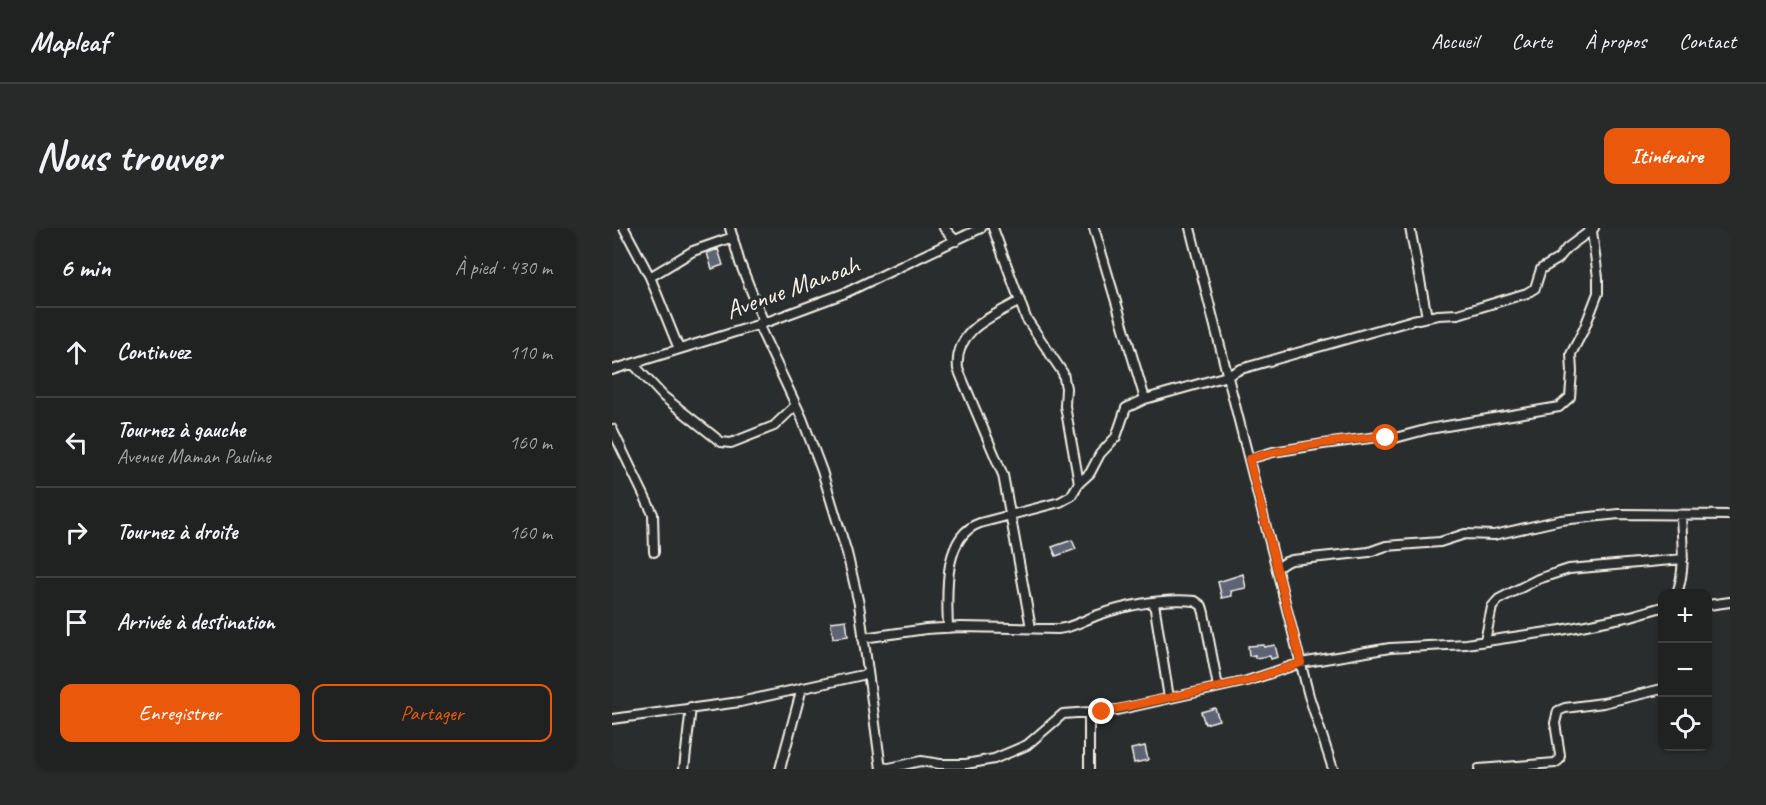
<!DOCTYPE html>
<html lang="fr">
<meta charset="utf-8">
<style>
:root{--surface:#202222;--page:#282a2a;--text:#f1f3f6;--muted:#a2a4a5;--line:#3d3f40;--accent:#ea580c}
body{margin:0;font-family:Caveat,sans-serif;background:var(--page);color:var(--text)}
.controls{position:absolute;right:18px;bottom:18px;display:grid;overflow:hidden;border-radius:12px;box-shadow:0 2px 4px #0004}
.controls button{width:54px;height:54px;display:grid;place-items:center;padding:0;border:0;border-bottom:2px solid var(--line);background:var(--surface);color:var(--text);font:30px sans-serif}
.stop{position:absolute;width:18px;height:18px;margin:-14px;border:4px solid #ea580c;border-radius:50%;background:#fff}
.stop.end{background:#ea580c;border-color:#fff;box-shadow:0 2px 6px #0008}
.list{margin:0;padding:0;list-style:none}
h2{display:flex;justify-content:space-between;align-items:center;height:78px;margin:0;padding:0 24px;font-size:26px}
h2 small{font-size:20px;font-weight:400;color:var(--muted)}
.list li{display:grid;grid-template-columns:39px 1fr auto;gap:18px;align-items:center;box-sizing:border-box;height:90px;padding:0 24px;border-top:2px solid var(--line)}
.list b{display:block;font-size:22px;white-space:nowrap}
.list p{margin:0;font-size:20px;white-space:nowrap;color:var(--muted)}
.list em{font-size:20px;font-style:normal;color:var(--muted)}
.actions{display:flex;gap:12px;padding:18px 24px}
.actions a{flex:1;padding:14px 0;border:2px solid var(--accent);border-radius:12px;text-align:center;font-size:21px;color:var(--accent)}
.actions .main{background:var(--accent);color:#fff}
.icon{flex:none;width:33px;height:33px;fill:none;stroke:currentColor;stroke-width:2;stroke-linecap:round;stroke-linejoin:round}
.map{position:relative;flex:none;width:1118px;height:541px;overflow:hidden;border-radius:12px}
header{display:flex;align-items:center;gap:36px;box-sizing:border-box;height:84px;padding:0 30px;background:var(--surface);border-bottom:2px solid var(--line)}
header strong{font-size:28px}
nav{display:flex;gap:33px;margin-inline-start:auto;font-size:21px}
.intro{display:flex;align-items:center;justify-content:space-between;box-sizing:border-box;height:144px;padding:0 36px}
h1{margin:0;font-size:42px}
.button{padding:15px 27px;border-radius:12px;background:var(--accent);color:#fff;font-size:21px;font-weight:700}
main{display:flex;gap:36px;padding:0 36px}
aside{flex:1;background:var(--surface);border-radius:12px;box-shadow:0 2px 4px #0004}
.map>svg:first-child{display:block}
</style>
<header>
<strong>Mapleaf</strong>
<nav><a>Accueil</a><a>Carte</a><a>À propos</a><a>Contact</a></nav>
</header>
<div class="intro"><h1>Nous trouver</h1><a class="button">Itinéraire</a></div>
<main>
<aside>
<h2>6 min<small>À pied · 430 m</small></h2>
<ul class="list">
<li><svg class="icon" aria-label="ahead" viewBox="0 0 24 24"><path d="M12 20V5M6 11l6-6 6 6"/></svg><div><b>Continuez</b></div><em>110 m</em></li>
<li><svg class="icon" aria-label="left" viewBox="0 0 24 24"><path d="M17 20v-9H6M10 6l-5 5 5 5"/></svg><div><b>Tournez à gauche</b><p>Avenue Maman Pauline</p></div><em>160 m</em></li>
<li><svg class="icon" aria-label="right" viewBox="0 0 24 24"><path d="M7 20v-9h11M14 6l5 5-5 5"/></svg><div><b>Tournez à droite</b></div><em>160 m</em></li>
<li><svg class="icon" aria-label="arrive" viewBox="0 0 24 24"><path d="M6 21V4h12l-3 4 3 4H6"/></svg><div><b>Arrivée à destination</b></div></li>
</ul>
<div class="actions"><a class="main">Enregistrer</a><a>Partager</a></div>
</aside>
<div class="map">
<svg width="1118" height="541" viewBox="0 0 1118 541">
<rect width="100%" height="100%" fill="#2a2d2e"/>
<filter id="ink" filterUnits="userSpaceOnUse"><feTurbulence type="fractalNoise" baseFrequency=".0167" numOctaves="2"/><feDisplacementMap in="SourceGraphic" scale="12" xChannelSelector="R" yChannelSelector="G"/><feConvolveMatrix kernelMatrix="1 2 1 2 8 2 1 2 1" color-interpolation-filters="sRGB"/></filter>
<g filter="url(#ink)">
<path fill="#5e6476" stroke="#f4f1e8" stroke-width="1.5" d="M 106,21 L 111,37 L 100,41 L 95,25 Z
M 460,312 L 464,321 L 444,328 L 440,319 Z
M 631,346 L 634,360 L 619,363 L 620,368 L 610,370 L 606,354 Z
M 234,392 L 236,408 L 221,410 L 219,394 Z
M 652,417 L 652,419 L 663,417 L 666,429 L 659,431 L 658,428 L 643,430 L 643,427 L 637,428 L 636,418 Z
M 603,480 L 607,492 L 593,496 L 589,484 Z
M 533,518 L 536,532 L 522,535 L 519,521 Z"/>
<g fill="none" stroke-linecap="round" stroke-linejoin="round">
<g stroke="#f4f1e8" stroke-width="12">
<path id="street" d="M 12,0 L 38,49 L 67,121
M 118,0 L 128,35 L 152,95
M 332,0 L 344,13
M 381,0 L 414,90 L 451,145 L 454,160 L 453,178 L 467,255
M 482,0 L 533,171
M 578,0 L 697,468 L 721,541
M 798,0 L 815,89
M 38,49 L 81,23 L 121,9
M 408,73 C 379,89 342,102 346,141 L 391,247 L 419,400
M 146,96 L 190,190 L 210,243 L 235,325 L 247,376 L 269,541
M 21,136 L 52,169 L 109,214 L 119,215 L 162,198 L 183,178
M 0,142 L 152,95 L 233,65 L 369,0
M 0,201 L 41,286 L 42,324
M 637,231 L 661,224 L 711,216 L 766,209 L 783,210 L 817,201 L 947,179 L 958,169 L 960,144 L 959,126 L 972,101 L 986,65 L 986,50 L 980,3
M 665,340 L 674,334 L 680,332 L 757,324 L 774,318 L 828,314 L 853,306 L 882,307 L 949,292 L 1007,286 L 1118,287
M 1065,365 C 1074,340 1070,314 1069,288
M 542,375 L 557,470
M 1096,377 L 1118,374
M 336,400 C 335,368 330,308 368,295 L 448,274 L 459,268 L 467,255 L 478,245 L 488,226 L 504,209 L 514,180 L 533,171 L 615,148 L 629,141 L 801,92 L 826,87 L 846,86 L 915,65 L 923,60 L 929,41 L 946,31 L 955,20 L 982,0
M 251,410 L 314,401 L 348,399 L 446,401 C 460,400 472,392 486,387 C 516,377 551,370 583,373 L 590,378 L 592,385 L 606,459
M 873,413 L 880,379 L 887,371 L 926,351 L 957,341 L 1071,331
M 477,485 L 477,541
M 0,491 L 128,474 L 255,446
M 269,539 L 277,540 L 309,533 L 328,536 L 354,536 L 382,531 L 415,517 L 451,486 L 505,482 L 635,453 L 689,435 L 778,420 L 854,416 L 949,402 L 1019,388 L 1050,379
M 72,541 L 79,479
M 168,541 L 190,460
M 867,541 L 943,535 L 947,532 L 948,527 L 943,495 L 946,483 L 953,480 L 991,475 L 1050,461"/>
</g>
<use href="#street" stroke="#2a2d2e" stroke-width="8"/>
</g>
</g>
<g fill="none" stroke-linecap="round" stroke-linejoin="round" filter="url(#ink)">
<path stroke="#ea580c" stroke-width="8" d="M 490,484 L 635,453 L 689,435 L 637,231 C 679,218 723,214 766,209 L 774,210"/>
</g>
<g text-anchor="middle" stroke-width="6" stroke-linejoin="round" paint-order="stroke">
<g font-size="26" fill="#f4f1e8" stroke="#2a2d2e">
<text transform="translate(180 59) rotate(-20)" y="9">Avenue Manoah</text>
</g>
</g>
</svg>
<div class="controls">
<button>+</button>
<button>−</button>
<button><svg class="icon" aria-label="locate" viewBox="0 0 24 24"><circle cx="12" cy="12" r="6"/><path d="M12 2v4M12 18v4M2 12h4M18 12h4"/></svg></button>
</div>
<div class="stop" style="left:774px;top:210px"></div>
<div class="stop end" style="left:490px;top:484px"></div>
</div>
</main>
